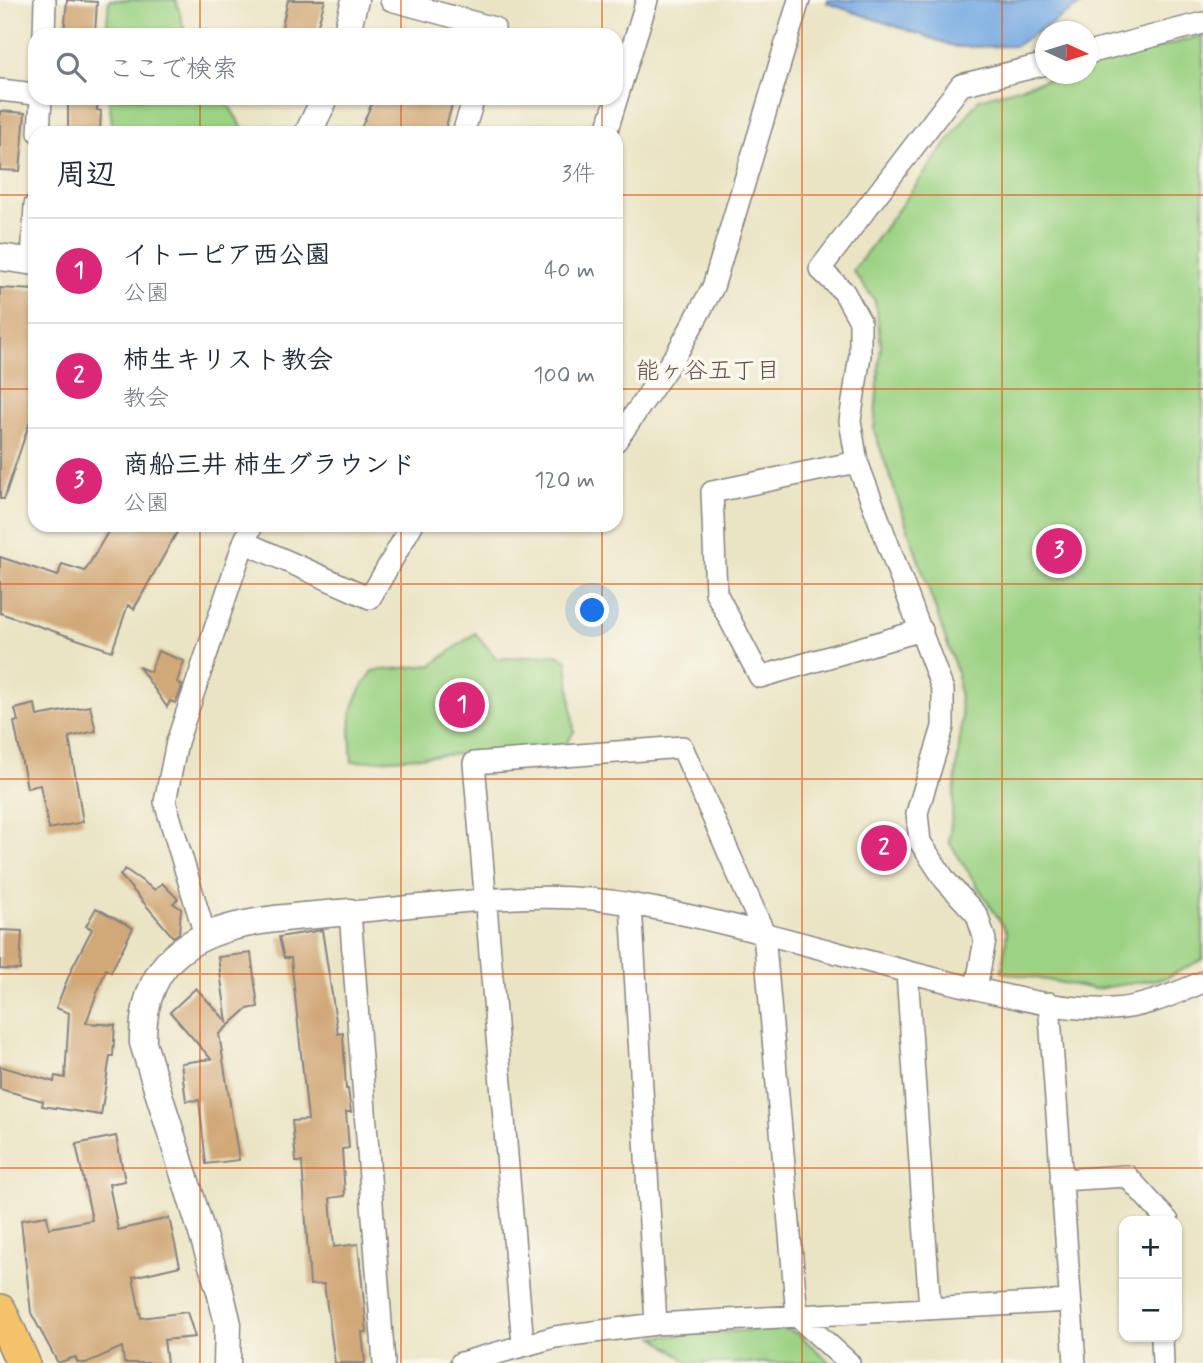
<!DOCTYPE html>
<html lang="ja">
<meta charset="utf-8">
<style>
:root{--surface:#fff;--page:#f6f6f7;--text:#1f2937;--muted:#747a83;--line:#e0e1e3;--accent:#db2777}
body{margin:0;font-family:Mynerve,"Klee One",sans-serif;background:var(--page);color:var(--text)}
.controls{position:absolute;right:21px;bottom:21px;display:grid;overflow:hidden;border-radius:14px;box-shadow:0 2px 5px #0004}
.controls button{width:63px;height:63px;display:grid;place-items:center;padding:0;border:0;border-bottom:2px solid var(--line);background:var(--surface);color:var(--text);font:35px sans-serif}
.compass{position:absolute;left:1035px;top:21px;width:63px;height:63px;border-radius:50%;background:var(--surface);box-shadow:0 2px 5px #0004;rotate:94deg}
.you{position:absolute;left:593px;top:611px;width:24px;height:24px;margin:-18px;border:5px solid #fff;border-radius:50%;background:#1a73e8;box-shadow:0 0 0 10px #1a73e833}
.badge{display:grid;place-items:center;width:46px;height:46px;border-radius:50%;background:var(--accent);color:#fff;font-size:23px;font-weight:700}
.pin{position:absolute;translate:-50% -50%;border:4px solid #fff;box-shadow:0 2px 7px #0006}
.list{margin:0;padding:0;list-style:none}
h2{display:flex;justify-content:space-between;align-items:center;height:91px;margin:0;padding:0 28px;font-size:30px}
h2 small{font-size:23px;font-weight:400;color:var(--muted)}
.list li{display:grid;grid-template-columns:46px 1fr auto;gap:21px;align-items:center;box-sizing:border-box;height:105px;padding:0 28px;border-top:2px solid var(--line)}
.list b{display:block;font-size:26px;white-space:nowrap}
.list p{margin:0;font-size:23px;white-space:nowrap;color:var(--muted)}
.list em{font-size:23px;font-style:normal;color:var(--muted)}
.icon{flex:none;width:38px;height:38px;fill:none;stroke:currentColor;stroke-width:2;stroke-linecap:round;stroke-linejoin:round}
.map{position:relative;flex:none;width:1203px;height:1363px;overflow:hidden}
.search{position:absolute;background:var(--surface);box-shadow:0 2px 5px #0004;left:28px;top:28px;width:595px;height:77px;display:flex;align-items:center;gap:18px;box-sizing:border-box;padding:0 24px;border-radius:21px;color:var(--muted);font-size:26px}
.panel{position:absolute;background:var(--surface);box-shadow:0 2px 5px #0004;left:28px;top:126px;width:595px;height:406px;border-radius:21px}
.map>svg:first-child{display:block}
</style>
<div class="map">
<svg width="1203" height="1363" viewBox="0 0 1203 1363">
<rect width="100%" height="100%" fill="#fbf7ec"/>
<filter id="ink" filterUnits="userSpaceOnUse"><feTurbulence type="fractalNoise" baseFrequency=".0143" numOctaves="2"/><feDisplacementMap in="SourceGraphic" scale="14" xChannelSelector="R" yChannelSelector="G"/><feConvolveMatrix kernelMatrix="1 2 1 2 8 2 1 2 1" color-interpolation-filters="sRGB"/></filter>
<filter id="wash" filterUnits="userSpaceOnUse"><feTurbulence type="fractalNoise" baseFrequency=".00686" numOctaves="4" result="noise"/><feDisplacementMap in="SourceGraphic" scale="28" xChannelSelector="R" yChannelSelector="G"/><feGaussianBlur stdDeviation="1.57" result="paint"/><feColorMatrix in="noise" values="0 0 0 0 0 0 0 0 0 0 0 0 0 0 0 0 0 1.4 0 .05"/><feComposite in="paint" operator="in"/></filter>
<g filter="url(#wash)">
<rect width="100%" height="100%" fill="#eae4c5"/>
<path fill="#9bd283" stroke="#5e7a5f" stroke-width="2" d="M 109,0 L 176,0 L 186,35 L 106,35 Z
M 1203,35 L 1203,959 L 1166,978 L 1095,989 L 1002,972 L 1007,932 L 949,842 L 962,719 L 957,672 L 874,430 L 881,344 L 875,301 L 853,271 L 979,99 L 1067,74 L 1088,74 L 1088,68 Z
M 109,98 L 224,98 L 246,133 L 113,133 Z
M 475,633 L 497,659 L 557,654 L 567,660 L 574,732 L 564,746 L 352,762 C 349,718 347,707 373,671 L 432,665 Z
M 780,1328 L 797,1333 L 831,1363 L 689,1363 L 655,1337 Z"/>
<path fill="#75a9e2" stroke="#4c668e" stroke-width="2" d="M 828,0 L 1088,0 L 1015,46 L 957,47 L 827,3 Z"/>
<g id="blocks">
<path fill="#d1a878" d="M 67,0 L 97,2 L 95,35 L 64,34 Z
M 288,0 L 325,0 L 315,35 L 280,35 Z
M 68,98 L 98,98 L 97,110 L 101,111 L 100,133 L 68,133 Z
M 374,98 L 454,98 L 444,133 L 359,133 Z
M 0,111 L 25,113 L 20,171 L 0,170 Z
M 0,288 L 35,290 L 35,406 L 4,499 L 0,499 Z
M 112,525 L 181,525 L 134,609 L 128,605 L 112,651 L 0,613 L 0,557 L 58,576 L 62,564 L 85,571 Z
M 158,651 L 184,661 L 177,682 L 182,685 L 180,693 L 175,703 L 170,701 L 167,707 L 139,667 L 150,672 Z
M 35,704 L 37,716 L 90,706 L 96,731 L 69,737 L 83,822 L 49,829 L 40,785 L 27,788 L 14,722 L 18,721 L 15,709 Z
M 125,869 L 155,890 L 162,883 L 178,899 L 173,903 L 181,909 L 179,933 L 173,937 L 120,875 Z
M 96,908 L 133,928 L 111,972 L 106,969 L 86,1023 L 115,1025 L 113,1056 L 110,1056 L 101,1115 L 42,1106 L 43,1101 L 0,1089 L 0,1066 L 54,1082 L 55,1076 L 65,1078 L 69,1013 L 56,1008 L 72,968 L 92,929 L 86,926 Z
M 0,930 L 22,931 L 20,970 L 0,969 Z
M 322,930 L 338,1034 L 343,1033 L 346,1089 L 348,1089 L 351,1112 L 346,1112 L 349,1148 L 342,1149 L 345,1196 L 330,1198 L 334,1247 L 358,1244 L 367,1332 L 362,1332 L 365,1363 L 335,1363 L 324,1284 L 310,1285 L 302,1162 L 296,1162 L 292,1121 L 308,1120 L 291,958 L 284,958 L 279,937 Z
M 251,953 L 258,1007 L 247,1009 L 219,1034 L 239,1160 L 206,1164 L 199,1100 L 186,1101 L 181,1063 L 211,1059 L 170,1012 L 196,988 L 227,1022 L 218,957 Z
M 116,1136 L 125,1181 L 109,1184 L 118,1230 L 169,1218 L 180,1266 L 133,1277 L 141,1318 L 187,1312 L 195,1337 L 164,1340 L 167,1363 L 124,1363 L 122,1347 L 86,1363 L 78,1363 L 75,1357 L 58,1363 L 31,1313 L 21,1220 L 47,1216 L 49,1228 L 92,1220 L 76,1144 Z"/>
</g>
</g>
<g filter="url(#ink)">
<use href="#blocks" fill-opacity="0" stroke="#868380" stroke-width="2"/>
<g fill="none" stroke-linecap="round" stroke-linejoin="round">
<g stroke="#868380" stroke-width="24">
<path id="minor" d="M 391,0 L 494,28 L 492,35
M 44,35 L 45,0
M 1088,53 L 1203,23
M 0,90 L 35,94
M 39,133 L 41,98
M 463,133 L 474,98
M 606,133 L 647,0
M 32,261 L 35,205
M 616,441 L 677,353 L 713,287 L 799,0
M 857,462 L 712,492 L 716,593 L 760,677 L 922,630
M 244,542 L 370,598 L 412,525
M 631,904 L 656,1324
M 205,935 L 165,802 L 177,742 L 244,542 L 252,525
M 907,972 L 930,1309
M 976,988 L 985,940 L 977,915 L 945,880 L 920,842 L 917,813 L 943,727 L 943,690 L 857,462 L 850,421 L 860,355 L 860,321 L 844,292 L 820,269 L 961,85 L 1046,64
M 1049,1003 L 1075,1363
M 1061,1180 L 1127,1176 L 1168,1221
M 1162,1337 L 1163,1363
M 523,1345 L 474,763 L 682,747 L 764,933 L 797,1316 L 849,1363
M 384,1363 L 350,912 C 441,905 539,888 630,904 C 743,923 853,960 965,986 C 1012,997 1063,1011 1112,1009 C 1143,1008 1174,994 1203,982
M 461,1363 L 555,1337 L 656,1324 L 1069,1301"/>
</g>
<g stroke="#868380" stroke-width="29">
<path id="tertiary" d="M 346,35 L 355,0
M 308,133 L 325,98
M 0,257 L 35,262
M 227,1363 L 228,1324 L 220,1291 L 143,1043 C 141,918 256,921 350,912"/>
</g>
<g stroke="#868380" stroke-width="36">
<path id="primary" d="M 0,1311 L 23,1363"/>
</g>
<use href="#minor" stroke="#fff" stroke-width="21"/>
<use href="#tertiary" stroke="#fff" stroke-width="26"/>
<use href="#primary" stroke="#f2c36a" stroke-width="33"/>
</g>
</g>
<path fill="none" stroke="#de560e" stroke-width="2" stroke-opacity="0.55" d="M 200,0 L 200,35M 401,0 L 401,35M 602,0 L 602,35M 802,0 L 802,1363M 1002,0 L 1002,1363M 200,98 L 200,133M 401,98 L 401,133M 602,98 L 602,133M 0,195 L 35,195M 616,195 L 1203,195M 0,389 L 35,389M 616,389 L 1203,389M 200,525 L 200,1363M 401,525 L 401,1363M 602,525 L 602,1363M 0,584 L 1203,584M 0,779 L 1203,779M 0,974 L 1203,974M 0,1168 L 1203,1168"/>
<g text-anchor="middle" stroke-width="7" stroke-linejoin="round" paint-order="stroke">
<g font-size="24" fill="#5f5150" stroke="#fbf7ec">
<text x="708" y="378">能ヶ谷五丁目</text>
</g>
</g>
</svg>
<div class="controls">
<button>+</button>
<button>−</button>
</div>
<svg class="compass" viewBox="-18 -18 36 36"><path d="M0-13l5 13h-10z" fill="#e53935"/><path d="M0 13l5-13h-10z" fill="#747a83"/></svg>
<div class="you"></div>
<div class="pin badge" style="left:462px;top:705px">1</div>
<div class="pin badge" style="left:884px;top:848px">2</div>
<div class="pin badge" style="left:1059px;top:551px">3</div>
<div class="search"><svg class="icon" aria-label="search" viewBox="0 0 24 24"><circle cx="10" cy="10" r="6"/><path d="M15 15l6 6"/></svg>ここで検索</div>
<section class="panel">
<h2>周辺<small>3件</small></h2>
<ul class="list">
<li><span class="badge">1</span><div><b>イトーピア西公園</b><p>公園</p></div><em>40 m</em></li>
<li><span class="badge">2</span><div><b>柿生キリスト教会</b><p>教会</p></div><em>100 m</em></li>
<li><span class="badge">3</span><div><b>商船三井 柿生グラウンド</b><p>公園</p></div><em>120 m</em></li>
</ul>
</section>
</div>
